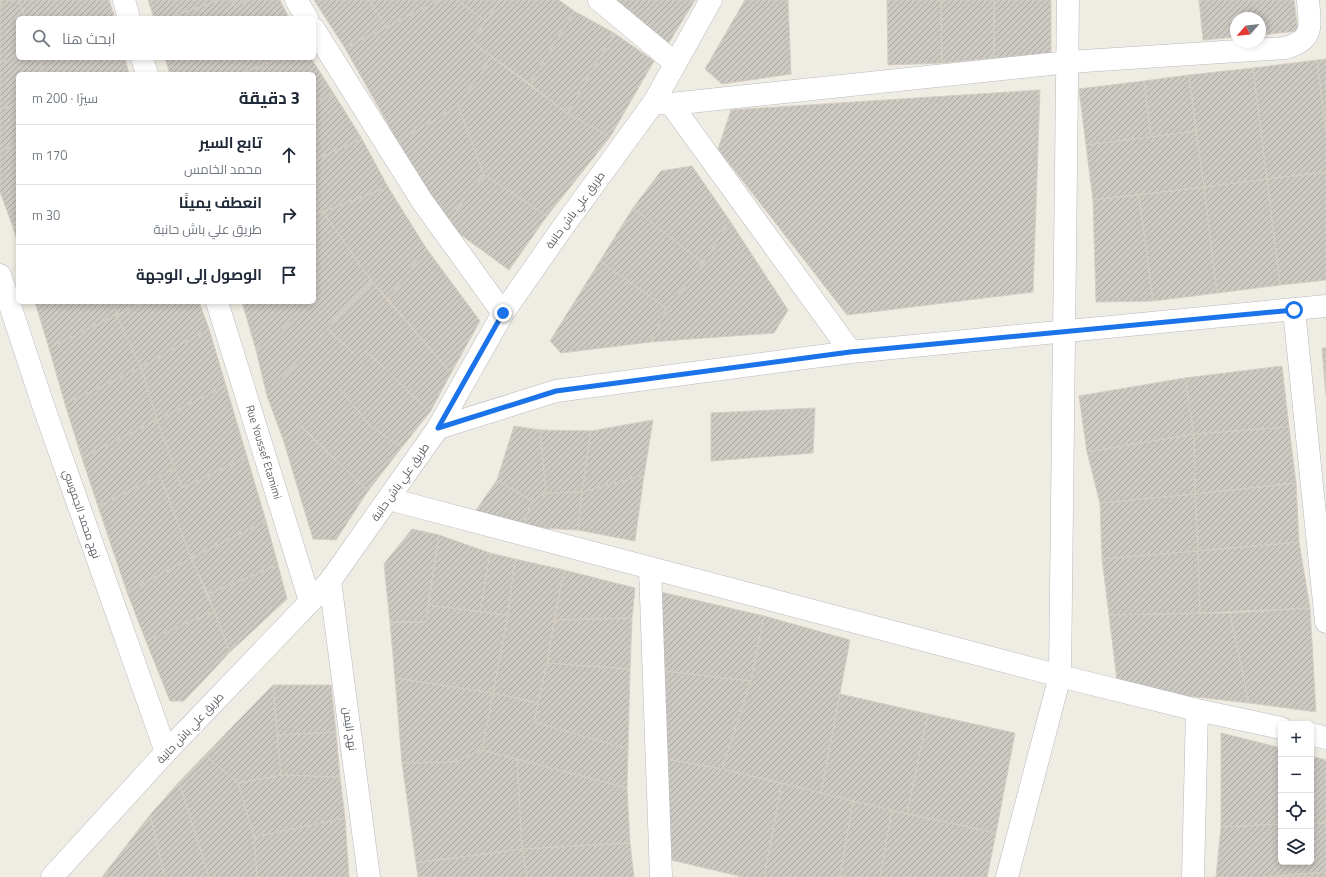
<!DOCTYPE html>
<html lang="ar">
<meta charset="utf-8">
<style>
:root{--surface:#fff;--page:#f2f2f3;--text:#1f2937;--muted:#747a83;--line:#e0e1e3}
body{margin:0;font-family:"Titillium Web",Cairo,sans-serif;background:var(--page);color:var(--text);direction:rtl}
.controls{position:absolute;right:12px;bottom:12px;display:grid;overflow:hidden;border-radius:6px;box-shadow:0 2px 6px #0003}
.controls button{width:36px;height:36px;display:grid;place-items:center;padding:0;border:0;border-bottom:1px solid var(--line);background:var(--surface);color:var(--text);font:20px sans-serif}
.compass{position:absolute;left:1230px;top:12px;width:36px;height:36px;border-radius:50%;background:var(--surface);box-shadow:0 2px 6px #0003;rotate:243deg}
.stop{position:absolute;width:12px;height:12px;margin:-9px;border:3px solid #1a73e8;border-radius:50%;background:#fff}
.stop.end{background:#1a73e8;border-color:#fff;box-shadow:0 1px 4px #0008}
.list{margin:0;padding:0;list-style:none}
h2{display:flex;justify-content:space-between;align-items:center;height:52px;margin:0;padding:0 16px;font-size:17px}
h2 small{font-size:13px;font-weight:400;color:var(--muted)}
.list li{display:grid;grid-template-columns:26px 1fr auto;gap:12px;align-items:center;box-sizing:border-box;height:60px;padding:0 16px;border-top:1px solid var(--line)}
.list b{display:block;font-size:15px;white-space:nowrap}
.list p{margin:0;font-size:13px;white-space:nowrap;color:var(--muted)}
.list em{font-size:13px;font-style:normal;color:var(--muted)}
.icon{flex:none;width:22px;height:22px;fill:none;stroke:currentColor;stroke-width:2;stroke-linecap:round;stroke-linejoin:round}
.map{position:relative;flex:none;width:1326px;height:877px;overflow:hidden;direction:ltr}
.search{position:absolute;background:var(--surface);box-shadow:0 2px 6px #0003;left:16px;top:16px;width:300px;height:44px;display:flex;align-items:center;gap:10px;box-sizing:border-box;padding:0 14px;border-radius:6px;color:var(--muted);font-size:15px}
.panel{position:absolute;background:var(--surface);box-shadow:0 2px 6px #0003;left:16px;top:72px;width:300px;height:232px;border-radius:6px;direction:rtl}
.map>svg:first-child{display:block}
</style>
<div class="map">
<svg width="1326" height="877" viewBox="0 0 1326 877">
<defs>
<pattern id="building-hatch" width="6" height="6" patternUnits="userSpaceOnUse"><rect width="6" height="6" fill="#ccc8c2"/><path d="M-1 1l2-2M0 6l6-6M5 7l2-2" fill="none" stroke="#a9a6a1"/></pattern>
</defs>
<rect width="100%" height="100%" fill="#efece3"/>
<path fill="url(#building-hatch)" stroke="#d4cdc1" d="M 0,0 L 12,0 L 0,5 Z
M 12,0 L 19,0 L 25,18 L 18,18 L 18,56 L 0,63 L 0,5 Z
M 19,0 L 109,0 L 114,15 L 107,18 L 25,18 Z
M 148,0 L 219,0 L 168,18 L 154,18 Z
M 219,0 L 231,0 L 234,6 L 249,0 L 280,0 L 289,18 L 168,18 Z
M 231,0 L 249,0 L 234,6 Z
M 314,0 L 369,0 L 386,27 L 345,48 Z
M 369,0 L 440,0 L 386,27 Z
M 440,0 L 457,0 L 486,21 L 472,42 L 492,57 L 458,105 L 398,142 L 345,48 Z
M 457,0 L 500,0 L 486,21 Z
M 500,0 L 559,0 L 574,11 L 530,84 L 472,42 Z
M 612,0 L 638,0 L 629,13 Z
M 638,0 L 695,0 L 667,46 L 629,13 Z
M 745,0 L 788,0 L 791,74 L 722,84 L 705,69 Z
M 887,0 L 941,0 L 942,63 L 888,65 Z
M 941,0 L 994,0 L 994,58 L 942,63 Z
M 994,0 L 1051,0 L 1051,53 L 994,58 Z
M 1199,0 L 1294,0 L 1298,31 L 1260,35 L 1260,18 L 1236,18 L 1236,37 L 1203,40 Z
M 574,11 L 614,33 L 567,113 L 530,84 Z
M 614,33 L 654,61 L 610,137 L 567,113 Z
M 18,56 L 18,58 L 39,58 L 44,74 L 18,74 L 18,103 L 0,110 L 0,63 Z
M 492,57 L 567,113 L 610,137 L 547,216 L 484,175 L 458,105 Z
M 39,58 L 125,58 L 129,74 L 44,74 Z
M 165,58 L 280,58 L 240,74 L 170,74 Z
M 280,58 L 311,58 L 334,94 L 314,102 L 314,74 L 241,74 Z
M 1326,59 L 1326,134 L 1317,60 Z
M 1317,60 L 1326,134 L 1326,172 L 1267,179 L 1253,68 Z
M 1253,68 L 1267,179 L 1204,187 L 1189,75 Z
M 1189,75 L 1196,131 L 1151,137 L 1144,81 Z
M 1144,81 L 1151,137 L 1086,145 L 1079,89 Z
M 1040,90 L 1033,292 L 847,315 L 718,149 L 731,110 Z
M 334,94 L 362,139 L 314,160 L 314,102 Z
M 18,103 L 18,145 L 0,151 L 0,110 Z
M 458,105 L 484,175 L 446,224 L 398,142 Z
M 1196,131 L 1204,187 L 1093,200 L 1086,145 Z
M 362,139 L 388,187 L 314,215 L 314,160 Z
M 18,144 L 18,225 L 13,227 L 0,192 L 0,151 Z
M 692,166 L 730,221 L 703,263 L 633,208 L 661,171 Z
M 1326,172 L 1326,280 L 1280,285 L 1267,179 Z
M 484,175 L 547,216 L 509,270 L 446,224 Z
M 1267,179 L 1280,285 L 1217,293 L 1204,187 Z
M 388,187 L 426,248 L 388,299 L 372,282 L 323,212 Z
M 1204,187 L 1217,293 L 1153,301 L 1139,195 Z
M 1139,195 L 1153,301 L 1096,302 L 1093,200 Z
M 633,208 L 703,263 L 667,309 L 600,261 Z
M 323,212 L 372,282 L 335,319 L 317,301 L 256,350 L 242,302 L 314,302 L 314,215 Z
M 730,221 L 788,310 L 774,333 L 650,342 L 667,309 L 703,263 Z
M 18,225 L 18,244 L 13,227 Z
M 426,248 L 480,321 L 451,373 L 388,299 Z
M 600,261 L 667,309 L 650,342 L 561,353 L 550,341 Z
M 372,282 L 451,373 L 430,412 L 366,351 L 359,359 L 327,328 Z
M 317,301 L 335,319 L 267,396 L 256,350 Z
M 35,302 L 114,302 L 116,315 L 49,348 Z
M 114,302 L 145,302 L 116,315 Z
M 145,302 L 199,302 L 209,329 L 141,367 L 116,315 Z
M 116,315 L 141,367 L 65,404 L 49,348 Z
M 327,328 L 364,364 L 303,428 L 299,425 L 283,439 L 267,396 Z
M 209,329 L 226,386 L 157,420 L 141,367 Z
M 1322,348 L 1326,348 L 1326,395 Z
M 366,351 L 430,412 L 402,447 L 370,426 L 340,389 L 364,364 L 359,359 Z
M 1282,366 L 1289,427 L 1194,434 L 1185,378 Z
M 141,367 L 157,420 L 82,458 L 65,404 Z
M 1185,378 L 1194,434 L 1087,452 L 1079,396 Z
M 226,386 L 247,457 L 182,488 L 157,420 Z
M 340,389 L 370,426 L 402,447 L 368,491 L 303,428 Z
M 815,408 L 813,453 L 711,461 L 711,413 Z
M 157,420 L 175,469 L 98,506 L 82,458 Z
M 653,420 L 644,475 L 582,492 L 591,431 Z
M 299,425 L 368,491 L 336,540 L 313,539 L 283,439 Z
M 514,426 L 540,430 L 546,493 L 532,501 L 497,480 Z
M 1289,427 L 1296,483 L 1195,494 L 1194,434 Z
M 540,430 L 591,431 L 582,492 L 546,493 Z
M 1194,434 L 1195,494 L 1100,503 L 1087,452 Z
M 247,457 L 266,521 L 191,558 L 160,476 L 175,469 L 182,488 Z
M 644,475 L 635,541 L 578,530 L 582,492 Z
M 160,476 L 191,558 L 127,592 L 98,506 Z
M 497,480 L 532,501 L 522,527 L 472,516 Z
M 1296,483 L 1299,542 L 1198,551 L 1195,494 Z
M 582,492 L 578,530 L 522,527 L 532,501 L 546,493 Z
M 1195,494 L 1198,551 L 1102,559 L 1100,503 Z
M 266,521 L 278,565 L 208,594 L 191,558 Z
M 412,529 L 439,535 L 426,622 L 390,622 L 384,564 Z
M 439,535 L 490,553 L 480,612 L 428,605 Z
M 1299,542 L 1310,608 L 1200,613 L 1198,551 Z
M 1198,551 L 1200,613 L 1109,615 L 1102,559 Z
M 490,553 L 515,559 L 508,615 L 480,612 Z
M 191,558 L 214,611 L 146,641 L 127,592 Z
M 515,559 L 564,570 L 547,663 L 538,703 L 493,693 L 508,615 Z
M 278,565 L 287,599 L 230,652 L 208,594 Z
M 564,570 L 635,588 L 632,618 L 554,620 Z
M 661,592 L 764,616 L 751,681 L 664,671 Z
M 428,605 L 508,615 L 493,693 L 395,678 L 390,622 L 426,622 Z
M 1310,608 L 1316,712 L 1249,703 L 1230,613 Z
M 214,611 L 230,652 L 184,701 L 170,701 L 146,641 Z
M 1230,613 L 1249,703 L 1118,688 L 1109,615 Z
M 764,616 L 850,640 L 821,793 L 722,769 L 751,681 Z
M 632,618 L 630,669 L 547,663 L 554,620 Z
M 547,663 L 630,669 L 628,749 L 534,722 Z
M 664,671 L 751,681 L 722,769 L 661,758 Z
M 395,678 L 493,693 L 482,750 L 455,762 L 402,763 Z
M 273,685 L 331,685 L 336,732 L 277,735 Z
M 273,685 L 281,775 L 238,783 L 205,755 Z
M 493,693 L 538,703 L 534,722 L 628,749 L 627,788 L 482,750 Z
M 840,694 L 928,714 L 907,814 L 821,793 Z
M 928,714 L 1015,733 L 996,833 L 907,814 Z
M 336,732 L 340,777 L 281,775 L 277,735 Z
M 1221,733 L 1281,748 L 1281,824 L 1221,827 Z
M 482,750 L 517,759 L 522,849 L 416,863 L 402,763 L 455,762 Z
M 205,755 L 238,783 L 254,837 L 257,877 L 209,877 L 179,782 Z
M 1311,756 L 1326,760 L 1326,823 L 1311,823 Z
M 661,758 L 722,769 L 782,783 L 764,877 L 743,877 L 671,860 Z
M 517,759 L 627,788 L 630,843 L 522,849 Z
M 281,775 L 340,777 L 345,818 L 254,837 L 238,783 Z
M 179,782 L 209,877 L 165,877 L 150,815 Z
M 782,783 L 853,801 L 840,877 L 764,877 Z
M 853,801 L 892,810 L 880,877 L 840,877 Z
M 892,810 L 996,833 L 987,877 L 880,877 Z
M 150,815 L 165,877 L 102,877 Z
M 345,818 L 349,877 L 257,877 L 254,837 Z
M 1311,823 L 1326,823 L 1326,872 L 1264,877 L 1216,877 L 1221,827 L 1281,824 L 1281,862 L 1311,862 Z
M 630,843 L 634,877 L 527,877 L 522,849 Z
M 522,849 L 527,877 L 418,877 L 416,863 Z
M 1326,872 L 1326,877 L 1264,877 Z"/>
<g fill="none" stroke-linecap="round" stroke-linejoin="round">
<g stroke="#b6babe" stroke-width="23">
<path id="street" d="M 124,0 L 129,18
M 296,0 L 307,18
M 599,0 L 675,63
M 314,29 L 422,201 L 503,313
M 142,58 L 147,74
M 654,102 L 671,104 L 1069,62 L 1285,48 C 1315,40 1310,25 1308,0
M 671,104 L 851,352
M 0,275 L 43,405 L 166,752
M 217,302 L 310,601
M 1294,310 L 1326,622
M 438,428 L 556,391 L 851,352 L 1326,306
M 389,499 L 1060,676 L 1197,710 L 1281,728
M 650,568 L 661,877
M 330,581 L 369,877
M 1311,734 L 1326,738
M 1007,877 L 1060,676 L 1068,0
M 1193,877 L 1197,710"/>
</g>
<g stroke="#b7bbc0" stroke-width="23">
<path id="secondary" d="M 52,877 L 166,752 L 330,581 L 438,428 L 503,313 L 563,227 L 654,102 L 711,0"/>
</g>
<use href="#street" stroke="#fff" stroke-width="22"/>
<use href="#secondary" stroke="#fff" stroke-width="22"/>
</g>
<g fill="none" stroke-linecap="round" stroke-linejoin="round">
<path stroke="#1a73e8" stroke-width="5" d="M 503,313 L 438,428 L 556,391 L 850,352 L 1294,310"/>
</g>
<g text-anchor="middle" stroke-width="4" stroke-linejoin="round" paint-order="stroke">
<g font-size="11" fill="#5b6065" stroke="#fff">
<text transform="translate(575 210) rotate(-54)" y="4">طريق علي باش حانبة</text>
<text transform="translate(264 452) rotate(73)" y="4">Rue Youssef Etamimi</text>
<text transform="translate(400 482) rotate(-55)" y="4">طريق علي باش حانبة</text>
<text transform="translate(82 514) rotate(71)" y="4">نهج محمد الجموسي</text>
<text transform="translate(190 728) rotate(-47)" y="4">طريق علي باش حانبة</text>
<text transform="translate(350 729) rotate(82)" y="4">نهج اليمن</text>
</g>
</g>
</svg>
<div class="controls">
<button>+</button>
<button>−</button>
<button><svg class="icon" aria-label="locate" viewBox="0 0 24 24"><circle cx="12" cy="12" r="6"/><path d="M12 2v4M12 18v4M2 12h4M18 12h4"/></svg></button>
<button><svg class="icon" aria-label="layers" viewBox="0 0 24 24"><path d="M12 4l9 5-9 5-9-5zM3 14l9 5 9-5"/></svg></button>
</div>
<svg class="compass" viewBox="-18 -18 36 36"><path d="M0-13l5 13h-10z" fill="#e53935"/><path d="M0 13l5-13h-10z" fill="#747a83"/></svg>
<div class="stop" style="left:1294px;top:310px"></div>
<div class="stop end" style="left:503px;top:313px"></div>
<div class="search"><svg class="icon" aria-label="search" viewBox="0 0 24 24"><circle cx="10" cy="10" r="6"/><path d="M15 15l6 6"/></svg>ابحث هنا</div>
<section class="panel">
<h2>3 دقيقة<small>سيرًا · 200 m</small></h2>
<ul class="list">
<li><svg class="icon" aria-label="ahead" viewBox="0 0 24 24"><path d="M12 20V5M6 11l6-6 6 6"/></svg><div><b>تابع السير</b><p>محمد الخامس</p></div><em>170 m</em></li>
<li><svg class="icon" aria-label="right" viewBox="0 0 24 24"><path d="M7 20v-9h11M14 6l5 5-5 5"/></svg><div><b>انعطف يمينًا</b><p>طريق علي باش حانبة</p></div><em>30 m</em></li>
<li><svg class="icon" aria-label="arrive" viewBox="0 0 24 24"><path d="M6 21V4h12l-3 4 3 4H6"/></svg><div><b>الوصول إلى الوجهة</b></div></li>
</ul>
</section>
</div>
